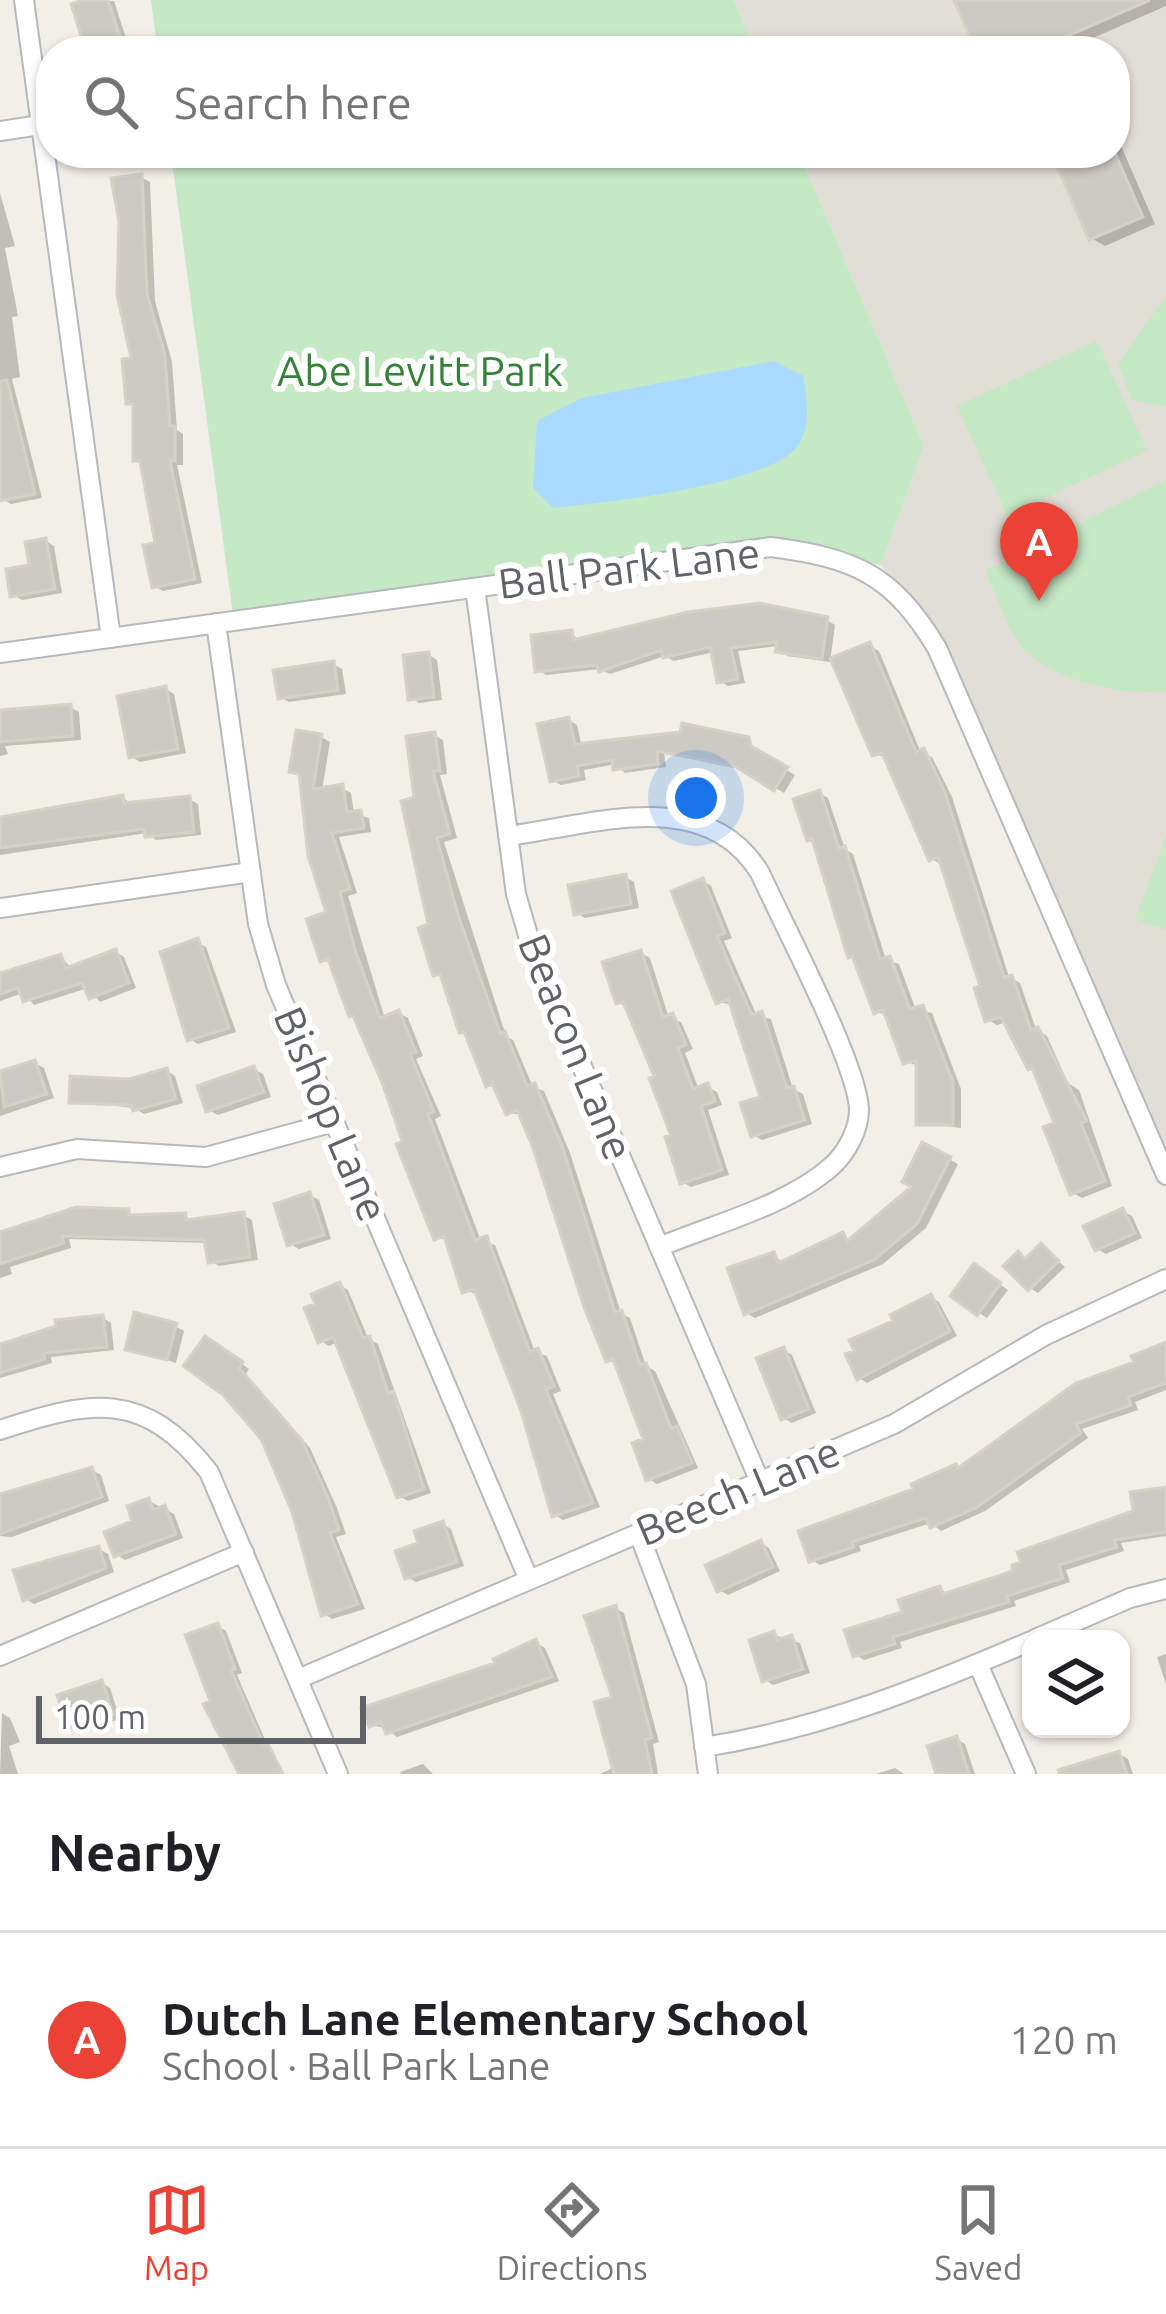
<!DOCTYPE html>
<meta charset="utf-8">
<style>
:root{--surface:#fff;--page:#f6f6f6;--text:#202124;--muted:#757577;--line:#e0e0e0;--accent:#ea4335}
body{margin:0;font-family:Ubuntu,sans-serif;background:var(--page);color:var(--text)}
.controls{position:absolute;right:36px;bottom:36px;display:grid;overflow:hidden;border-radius:24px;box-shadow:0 3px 9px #0004}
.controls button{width:108px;height:108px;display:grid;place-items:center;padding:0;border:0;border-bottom:3px solid var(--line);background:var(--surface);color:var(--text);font:60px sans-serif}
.scale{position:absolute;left:36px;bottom:30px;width:330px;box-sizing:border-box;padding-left:12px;border:6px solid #5f6368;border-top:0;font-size:33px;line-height:42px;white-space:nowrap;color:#5f6368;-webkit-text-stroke:9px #fff;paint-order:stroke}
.you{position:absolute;left:696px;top:798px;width:42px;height:42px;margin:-30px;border:9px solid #fff;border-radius:50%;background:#1a73e8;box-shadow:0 0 0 18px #1a73e833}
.badge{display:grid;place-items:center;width:78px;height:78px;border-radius:50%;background:var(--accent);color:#fff;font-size:39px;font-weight:700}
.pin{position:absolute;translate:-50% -99px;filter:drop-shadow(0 3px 6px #0008)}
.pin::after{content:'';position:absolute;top:63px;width:42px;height:36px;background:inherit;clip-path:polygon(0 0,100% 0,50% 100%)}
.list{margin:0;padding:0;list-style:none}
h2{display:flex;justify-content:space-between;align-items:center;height:156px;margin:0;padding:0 48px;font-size:51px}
h2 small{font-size:39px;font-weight:400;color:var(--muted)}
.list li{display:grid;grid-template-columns:78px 1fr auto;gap:36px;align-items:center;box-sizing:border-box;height:216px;padding:0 48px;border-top:3px solid var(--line)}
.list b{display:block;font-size:45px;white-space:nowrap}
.list p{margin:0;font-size:39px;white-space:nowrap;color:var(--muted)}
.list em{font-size:39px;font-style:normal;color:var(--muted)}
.icon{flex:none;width:66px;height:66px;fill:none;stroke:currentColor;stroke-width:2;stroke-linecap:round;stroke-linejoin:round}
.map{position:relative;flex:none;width:1166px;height:1774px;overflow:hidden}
.search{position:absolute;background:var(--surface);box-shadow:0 3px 9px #0004;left:36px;right:36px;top:36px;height:132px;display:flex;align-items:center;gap:30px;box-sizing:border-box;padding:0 42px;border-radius:48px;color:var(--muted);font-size:45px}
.sheet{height:372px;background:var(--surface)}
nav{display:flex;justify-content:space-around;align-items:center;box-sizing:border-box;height:168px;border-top:3px solid var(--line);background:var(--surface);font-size:33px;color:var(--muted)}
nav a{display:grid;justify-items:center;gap:6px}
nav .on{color:var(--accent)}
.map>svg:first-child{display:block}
</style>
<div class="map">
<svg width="1166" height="1774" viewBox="0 0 1166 1774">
<rect width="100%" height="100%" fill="#f1efe8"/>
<path fill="#e1ded6" d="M 733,0 L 1166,0 L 1166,1165 L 942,637 L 881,565 L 924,446 L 799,153 L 1115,153 L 1115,51 L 755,51 Z"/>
<path fill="#c5e8c5" d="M 151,0 L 733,0 L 755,51 L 158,51 Z
M 171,153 L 799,153 L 924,446 L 881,565 L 776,540 L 233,615 Z
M 1166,296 L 1166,407 L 1132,400 L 1118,364 Z
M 1097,341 L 1147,451 L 1007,515 L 957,406 Z
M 1166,480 L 1166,691 C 1124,696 1053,682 1023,648 C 1006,629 997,594 985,571 Z
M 1166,836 L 1166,930 L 1135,919 Z"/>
<path fill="#aadaff" d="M 774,361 L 803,376 C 807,400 812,428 796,448 C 766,485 604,503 553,508 L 533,488 L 537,421 L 582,398 Z"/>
<path fill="#0003" d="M 93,0 L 114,1 L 127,41 L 119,43 L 121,51 L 90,51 L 75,6 Z
M 957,0 L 1166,0 L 1166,6 L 1077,45 L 1080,51 L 969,51 L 977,44 Z
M 1115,132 L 1155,224 L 1105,246 L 1091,238 L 1054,153 L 1115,153 Z
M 141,177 L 150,182 L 155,301 L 172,362 L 177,430 L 183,434 L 183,465 L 177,465 L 202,583 L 163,591 L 154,586 L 158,545 L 144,464 L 136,460 L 136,406 L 129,402 Z
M 0,193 L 15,246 L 5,248 L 18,316 L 12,317 L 20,377 L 12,379 L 42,498 L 11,504 L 2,499 L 0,488 Z
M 46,541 L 54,546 L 62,593 L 22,600 L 13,595 Z
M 827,620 L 835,625 L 830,662 L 787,656 L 779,646 L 738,651 L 745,683 L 728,686 L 720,681 L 714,652 L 674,661 L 665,656 L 610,674 L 600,669 L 546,675 L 538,670 L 571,633 L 580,641 Z
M 870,646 L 879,651 L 921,753 L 932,757 L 952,797 L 1009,977 L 1020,983 L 1036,1029 L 1047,1036 L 1068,1083 L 1079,1090 L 1112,1186 L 1082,1198 L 1073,1193 L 1058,1124 L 1036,1072 L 1006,1022 L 997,1025 L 988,1020 L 984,987 L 940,864 L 932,859 L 887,758 L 875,754 Z
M 429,655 L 437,660 L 442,700 L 419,703 L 411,698 Z
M 333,664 L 342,669 L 346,694 L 289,702 L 280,697 Z
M 165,689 L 174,694 L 186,753 L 140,762 L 132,757 Z
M 70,707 L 79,712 L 81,740 L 5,746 L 8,754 L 0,756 L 0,710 Z
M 569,720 L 577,725 L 582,747 L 748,739 L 759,754 L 795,775 L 784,793 L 747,770 L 664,753 L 666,767 L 625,773 L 616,764 L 584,770 L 586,780 L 561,785 L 552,780 Z
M 434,735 L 443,740 L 447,774 L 440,775 L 457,838 L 444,842 L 506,1036 L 513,1040 L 533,1087 L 544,1091 L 570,1153 L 621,1313 L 630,1318 L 646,1366 L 655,1371 L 698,1468 L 657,1484 L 649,1479 L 647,1441 L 619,1365 L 608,1360 L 523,1115 L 508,1113 L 498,1090 L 488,1085 L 468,1035 L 461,1031 L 444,979 L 436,974 L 417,800 Z
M 321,737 L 330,742 L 322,791 L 342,788 L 351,793 L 354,814 L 369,818 L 371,832 L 339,837 L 357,893 L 348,896 L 385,1019 L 399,1013 L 408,1018 L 423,1056 L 416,1059 L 441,1116 L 435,1119 L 481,1241 L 495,1245 L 535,1352 L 547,1356 L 561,1391 L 553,1394 L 600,1507 L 563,1520 L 555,1515 L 523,1410 L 479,1294 L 465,1291 L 449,1241 L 437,1237 L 358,1020 L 351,1015 L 331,964 L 322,959 L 330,914 L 303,777 L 292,771 Z
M 820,793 L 828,798 L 845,849 L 853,854 L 886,960 L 899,964 L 916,1010 L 932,1013 L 961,1089 L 961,1128 L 919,1123 L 919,1066 L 906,1062 L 888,1015 L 876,1012 L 857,959 L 850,956 L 817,844 L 809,839 Z
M 123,798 L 131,803 L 189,799 L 198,804 L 201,835 L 156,840 L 147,833 L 0,855 L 0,820 Z
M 625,877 L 634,882 L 639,908 L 585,918 L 577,913 Z
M 703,881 L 711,886 L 732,938 L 724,941 L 757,1016 L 771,1019 L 793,1089 L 803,1094 L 812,1124 L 762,1140 L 753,1135 L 763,1099 L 733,1005 L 718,1002 Z
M 197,942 L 206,947 L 236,1032 L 198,1044 L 190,1039 Z
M 116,952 L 124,957 L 136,988 L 100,1002 L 88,988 L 34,1005 L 23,993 L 0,1001 L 0,971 L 3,976 L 61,957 L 72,969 Z
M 641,953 L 650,958 L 669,1018 L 681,1022 L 693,1049 L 685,1053 L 699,1090 L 708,1087 L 717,1092 L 722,1105 L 708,1110 L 729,1175 L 691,1187 L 682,1182 L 658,1078 L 629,1009 L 618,1002 Z
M 35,1063 L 44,1068 L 54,1098 L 0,1116 L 0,1074 Z
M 254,1069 L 263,1074 L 271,1097 L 218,1115 L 209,1110 Z
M 167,1071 L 175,1076 L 183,1103 L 144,1114 L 134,1108 L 72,1101 Z
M 924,1146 L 958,1164 L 926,1228 L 883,1264 L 755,1318 L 746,1313 L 774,1255 L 783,1263 L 843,1236 L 852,1241 L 916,1187 Z
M 310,1195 L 319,1200 L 331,1239 L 299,1249 L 290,1244 Z
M 1123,1211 L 1132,1216 L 1142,1238 L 1106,1254 L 1097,1249 Z
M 128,1212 L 139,1218 L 185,1216 L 195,1222 L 243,1215 L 252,1220 L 258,1260 L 219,1266 L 210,1261 L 207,1243 L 69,1239 L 71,1248 L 10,1267 L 12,1274 L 0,1278 L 0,1235 Z
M 1042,1247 L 1065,1267 L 1038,1293 L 1030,1288 Z
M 983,1272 L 1008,1290 L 987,1318 L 979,1313 Z
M 340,1285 L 348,1290 L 368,1338 L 378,1344 L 431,1493 L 408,1501 L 399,1496 L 338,1342 L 329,1346 L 321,1341 Z
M 931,1297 L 939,1302 L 957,1336 L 867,1383 L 859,1378 Z
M 103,1318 L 111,1323 L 114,1350 L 51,1357 L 52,1363 L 0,1378 L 0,1348 Z
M 175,1326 L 184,1331 L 176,1363 L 128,1348 Z
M 215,1345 L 249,1369 L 246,1374 L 310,1448 L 337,1508 L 346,1534 L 336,1537 L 365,1609 L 332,1619 L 324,1614 L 295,1511 Z
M 1166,1345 L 1166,1390 L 1135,1402 L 1138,1410 L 1082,1429 L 1088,1438 L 985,1511 L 941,1531 L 931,1523 L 859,1546 L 861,1551 L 820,1565 L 811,1560 L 917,1491 Z
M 784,1350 L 792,1355 L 816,1413 L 792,1423 L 783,1418 Z
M 92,1470 L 101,1475 L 109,1501 L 12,1537 L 0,1536 L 0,1498 Z
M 1166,1490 L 1166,1536 L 1121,1543 L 1124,1551 L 1066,1570 L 1070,1582 L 1014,1601 L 1016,1606 L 900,1642 L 902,1648 L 864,1660 L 856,1655 L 940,1589 L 950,1595 L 1017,1573 L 1137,1513 Z
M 149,1501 L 174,1514 L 183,1538 L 125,1560 L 117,1555 Z
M 443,1524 L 451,1529 L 464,1566 L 416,1582 L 407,1577 L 422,1545 Z
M 761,1543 L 769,1548 L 780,1571 L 728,1595 L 719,1590 Z
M 99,1549 L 108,1554 L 114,1572 L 34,1604 L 26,1599 Z
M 615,1608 L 624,1613 L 659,1742 L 653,1744 L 658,1774 L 600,1774 L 615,1767 Z
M 218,1626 L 226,1631 L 242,1673 L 237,1675 L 280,1774 L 242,1774 L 213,1703 Z
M 774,1635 L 800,1643 L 810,1673 L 773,1685 L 765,1680 Z
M 536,1643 L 545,1648 L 559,1681 L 397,1737 L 386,1728 L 371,1725 Z
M 1166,1654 L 1166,1684 L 1157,1657 Z
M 102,1683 L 110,1688 L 120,1719 L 80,1732 L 71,1727 Z
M 1121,1684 L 1128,1702 L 1121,1705 Z
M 2,1713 L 10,1718 L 20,1742 L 9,1746 L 18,1774 L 0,1774 Z
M 957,1739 L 965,1744 L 975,1774 L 938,1774 Z
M 1119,1754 L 1128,1759 L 1133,1774 L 1090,1774 Z
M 423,1764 L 433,1774 L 401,1774 L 400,1772 Z
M 895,1768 L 904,1774 L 876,1774 Z"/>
<path fill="#cccac5" stroke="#d6d1c6" stroke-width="3" d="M 84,0 L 108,0 L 120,37 L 85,48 L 71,4 Z
M 954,0 L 1150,0 L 1065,37 L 1071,51 L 976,51 Z
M 1051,153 L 1115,153 L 1143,217 L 1089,240 Z
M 142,174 L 147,294 L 165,355 L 170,426 L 175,426 L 175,461 L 170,461 L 195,579 L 152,588 L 143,545 L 155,543 L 140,461 L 133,461 L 133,404 L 126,404 L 122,359 L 131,358 L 117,295 L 119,222 L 111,178 Z
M 7,380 L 35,494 L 0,501 L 0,381 Z
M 46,538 L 55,589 L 10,597 L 6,569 L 29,565 L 25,542 Z
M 760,603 L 828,617 L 822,659 L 775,652 L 777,642 L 731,648 L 738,679 L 717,683 L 710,647 L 663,658 L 661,650 L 599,672 L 597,665 L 535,672 L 531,635 L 572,630 L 573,640 L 688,612 Z
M 870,642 L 916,752 L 924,748 L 944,790 L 1004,977 L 1012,975 L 1031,1030 L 1038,1027 L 1087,1121 L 1081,1123 L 1105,1181 L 1070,1195 L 1043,1127 L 1054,1123 L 1032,1068 L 1028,1070 L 1001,1017 L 985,1022 L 974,988 L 980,986 L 938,857 L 929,861 L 882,753 L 872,756 L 830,658 Z
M 429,652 L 434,697 L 408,700 L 403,655 Z
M 334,661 L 338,690 L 278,699 L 273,670 Z
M 166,686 L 178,749 L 129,758 L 117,696 Z
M 71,704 L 73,736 L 0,742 L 0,710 Z
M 569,717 L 575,744 L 680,732 L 682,723 L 749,737 L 751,746 L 788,767 L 774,791 L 736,767 L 657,751 L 658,764 L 613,770 L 612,760 L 577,766 L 579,776 L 550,782 L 537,724 Z
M 296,730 L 322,734 L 313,789 L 343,784 L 347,812 L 361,810 L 364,828 L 332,833 L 350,889 L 340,892 L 355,950 L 380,1018 L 399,1010 L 416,1052 L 410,1054 L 434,1112 L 428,1114 L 475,1240 L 487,1236 L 530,1352 L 538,1348 L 554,1386 L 546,1390 L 593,1503 L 552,1517 L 521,1411 L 474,1289 L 462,1293 L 444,1236 L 434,1240 L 396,1144 L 402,1141 L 383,1085 L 353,1016 L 349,1017 L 328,959 L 320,962 L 306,919 L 326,912 L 308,856 L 299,774 L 289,772 Z
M 435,732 L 440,771 L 433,771 L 450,834 L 437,838 L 458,915 L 500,1033 L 505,1031 L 527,1086 L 535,1083 L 562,1146 L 615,1312 L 622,1310 L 640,1365 L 646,1363 L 671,1428 L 677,1426 L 692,1463 L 646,1481 L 632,1443 L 643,1439 L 613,1359 L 606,1362 L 584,1307 L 533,1148 L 517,1110 L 506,1115 L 492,1084 L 486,1087 L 464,1032 L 459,1033 L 440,974 L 433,976 L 418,928 L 428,924 L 401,801 L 414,797 L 406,736 Z
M 820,790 L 839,848 L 845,846 L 880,959 L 890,956 L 910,1009 L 923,1005 L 953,1082 L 953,1125 L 916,1125 L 916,1060 L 903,1064 L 883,1010 L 874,1014 L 852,956 L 848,958 L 812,839 L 807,841 L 793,799 Z
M 123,795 L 124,803 L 190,796 L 194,832 L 145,837 L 144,829 L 0,848 L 0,817 Z
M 626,874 L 631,904 L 574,915 L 568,885 Z
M 703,878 L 725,933 L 717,936 L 752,1015 L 762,1011 L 787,1088 L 794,1086 L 805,1120 L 751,1137 L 740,1103 L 760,1097 L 728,999 L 716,1004 L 671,891 Z
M 198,938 L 229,1028 L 187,1041 L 160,952 Z
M 116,949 L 129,983 L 89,999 L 82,983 L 23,1002 L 18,988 L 0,994 L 0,973 L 61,954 L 66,968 Z
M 641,950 L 663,1017 L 673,1013 L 686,1045 L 678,1048 L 693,1089 L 708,1083 L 715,1101 L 701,1106 L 722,1170 L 680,1184 L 665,1137 L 671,1136 L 649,1078 L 654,1076 L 623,1002 L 616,1004 L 602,962 Z
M 35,1060 L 47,1094 L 4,1107 L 0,1071 Z
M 254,1066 L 264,1092 L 206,1112 L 197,1086 Z
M 167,1068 L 176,1099 L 133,1111 L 131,1105 L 69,1103 L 70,1076 L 129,1079 Z
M 922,1142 L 951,1157 L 917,1224 L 874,1260 L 744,1315 L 727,1268 L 774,1252 L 778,1263 L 843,1232 L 847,1241 L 911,1187 L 902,1182 Z
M 310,1192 L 324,1235 L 287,1246 L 274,1204 Z
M 76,1207 L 129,1209 L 129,1215 L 186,1213 L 186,1220 L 244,1212 L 250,1257 L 208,1263 L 204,1240 L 62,1236 L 64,1243 L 0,1264 L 0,1232 Z
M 1123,1208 L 1135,1233 L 1095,1251 L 1083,1226 Z
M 1041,1243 L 1059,1261 L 1028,1291 L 1003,1266 L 1018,1251 L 1025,1259 Z
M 974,1263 L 1001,1283 L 977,1316 L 950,1296 Z
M 340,1282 L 363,1338 L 370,1336 L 388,1393 L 393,1391 L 424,1489 L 397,1498 L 333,1337 L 318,1343 L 304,1308 L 315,1304 L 311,1294 Z
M 931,1294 L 950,1331 L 857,1380 L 845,1354 L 854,1351 L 849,1340 L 893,1321 L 890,1315 Z
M 134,1312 L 177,1323 L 167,1360 L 125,1350 Z
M 103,1315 L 107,1347 L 44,1353 L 45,1359 L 0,1373 L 0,1344 L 56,1326 L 55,1320 Z
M 205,1336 L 243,1362 L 239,1368 L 302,1440 L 329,1500 L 339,1530 L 330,1533 L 358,1604 L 321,1616 L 292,1512 L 261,1439 L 223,1395 L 183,1366 Z
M 1166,1342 L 1166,1383 L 1128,1397 L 1131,1405 L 1076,1424 L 1081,1433 L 976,1508 L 930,1528 L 926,1518 L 852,1542 L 854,1547 L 809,1562 L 798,1531 L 913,1489 L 911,1484 L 956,1464 L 958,1468 L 1076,1383 L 1134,1362 L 1131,1356 Z
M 784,1347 L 809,1409 L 781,1420 L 756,1358 Z
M 92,1467 L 102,1497 L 0,1534 L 0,1494 Z
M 1166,1487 L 1166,1532 L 1114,1540 L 1117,1547 L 1059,1565 L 1063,1578 L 1007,1596 L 1009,1602 L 893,1637 L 895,1644 L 853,1657 L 844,1630 L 902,1612 L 898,1600 L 940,1586 L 943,1594 L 1013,1571 L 1012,1565 L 1021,1562 L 1017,1552 L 1133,1511 L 1130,1492 Z
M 149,1498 L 153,1510 L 165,1505 L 176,1534 L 114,1557 L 104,1532 L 132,1521 L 127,1506 Z
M 443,1521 L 457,1562 L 405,1579 L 395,1551 L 418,1543 L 414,1531 Z
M 761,1540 L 773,1567 L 717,1592 L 705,1565 Z
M 99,1546 L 106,1568 L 23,1601 L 13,1570 Z
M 616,1605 L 652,1738 L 645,1740 L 652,1774 L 614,1774 L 594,1702 L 612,1697 L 584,1616 Z
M 218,1623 L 235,1669 L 231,1670 L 263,1744 L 267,1742 L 283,1774 L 239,1774 L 203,1704 L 210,1701 L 185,1635 Z
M 774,1631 L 777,1640 L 792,1635 L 803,1669 L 762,1682 L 749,1640 Z
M 536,1639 L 552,1677 L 386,1734 L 381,1722 L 369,1727 L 361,1708 L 495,1663 L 493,1659 Z
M 102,1680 L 113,1714 L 68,1729 L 57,1695 Z
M 957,1736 L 969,1774 L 936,1774 L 927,1746 Z
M 1119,1751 L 1127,1774 L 1059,1774 L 1058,1770 Z"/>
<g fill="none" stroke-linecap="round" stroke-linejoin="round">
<g stroke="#b5b8bc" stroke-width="22">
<path id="minor" d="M 24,0 L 111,638
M 0,131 L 40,125
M 475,588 L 516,894 L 533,952 L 760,1482
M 216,623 L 258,924 L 276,985 L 529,1580
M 0,653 L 771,547 C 855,558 892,574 937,648 L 1166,1175
M 508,836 C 593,825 706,784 760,873 C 783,924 857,1063 859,1109 C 859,1130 847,1152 832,1166 C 787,1206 714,1224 659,1247
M 0,908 L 251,872
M 0,1167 L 77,1149 L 206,1157 L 334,1122
M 0,1430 C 91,1400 144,1389 209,1472 L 338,1774
M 639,1534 L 696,1684 L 708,1774
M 1035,1639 L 1130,1598 L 1166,1589
M 0,1656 L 244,1552
M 978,1664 L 1026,1774
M 298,1679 L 894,1424 L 1046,1335 L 1166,1279
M 704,1747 C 820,1729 924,1687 1031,1641"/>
</g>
<use href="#minor" stroke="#fff" stroke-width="18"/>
</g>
<g text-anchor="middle" stroke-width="12" stroke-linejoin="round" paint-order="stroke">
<g font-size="42" fill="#348238" stroke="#fff">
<text x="420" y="386">Abe Levitt Park</text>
</g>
<g font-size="42" fill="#5f6368" stroke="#fff">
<text transform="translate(629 568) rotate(-7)" y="15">Ball Park Lane</text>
<text transform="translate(576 1047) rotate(68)" y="15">Beacon Lane</text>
<text transform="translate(331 1114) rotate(67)" y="15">Bishop Lane</text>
<text transform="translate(738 1491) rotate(-23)" y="15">Beech Lane</text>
</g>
</g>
</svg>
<div class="controls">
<button><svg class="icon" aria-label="layers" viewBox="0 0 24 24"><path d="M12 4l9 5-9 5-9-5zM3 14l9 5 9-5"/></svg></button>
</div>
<div class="scale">100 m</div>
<div class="you"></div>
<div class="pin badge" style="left:1039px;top:601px">A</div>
<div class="search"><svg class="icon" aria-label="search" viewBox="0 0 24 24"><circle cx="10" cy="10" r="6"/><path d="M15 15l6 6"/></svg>Search here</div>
</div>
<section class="sheet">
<h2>Nearby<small></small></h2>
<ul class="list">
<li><span class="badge">A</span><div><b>Dutch Lane Elementary School</b><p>School · Ball Park Lane</p></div><em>120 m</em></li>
</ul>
</section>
<nav>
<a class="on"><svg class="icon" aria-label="map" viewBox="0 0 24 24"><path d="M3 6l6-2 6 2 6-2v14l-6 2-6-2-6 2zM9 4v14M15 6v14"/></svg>Map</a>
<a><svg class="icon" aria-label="directions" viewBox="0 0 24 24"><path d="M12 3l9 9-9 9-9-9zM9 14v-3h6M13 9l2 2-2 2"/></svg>Directions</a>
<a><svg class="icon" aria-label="saved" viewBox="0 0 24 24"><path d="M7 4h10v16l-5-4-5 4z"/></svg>Saved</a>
</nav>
